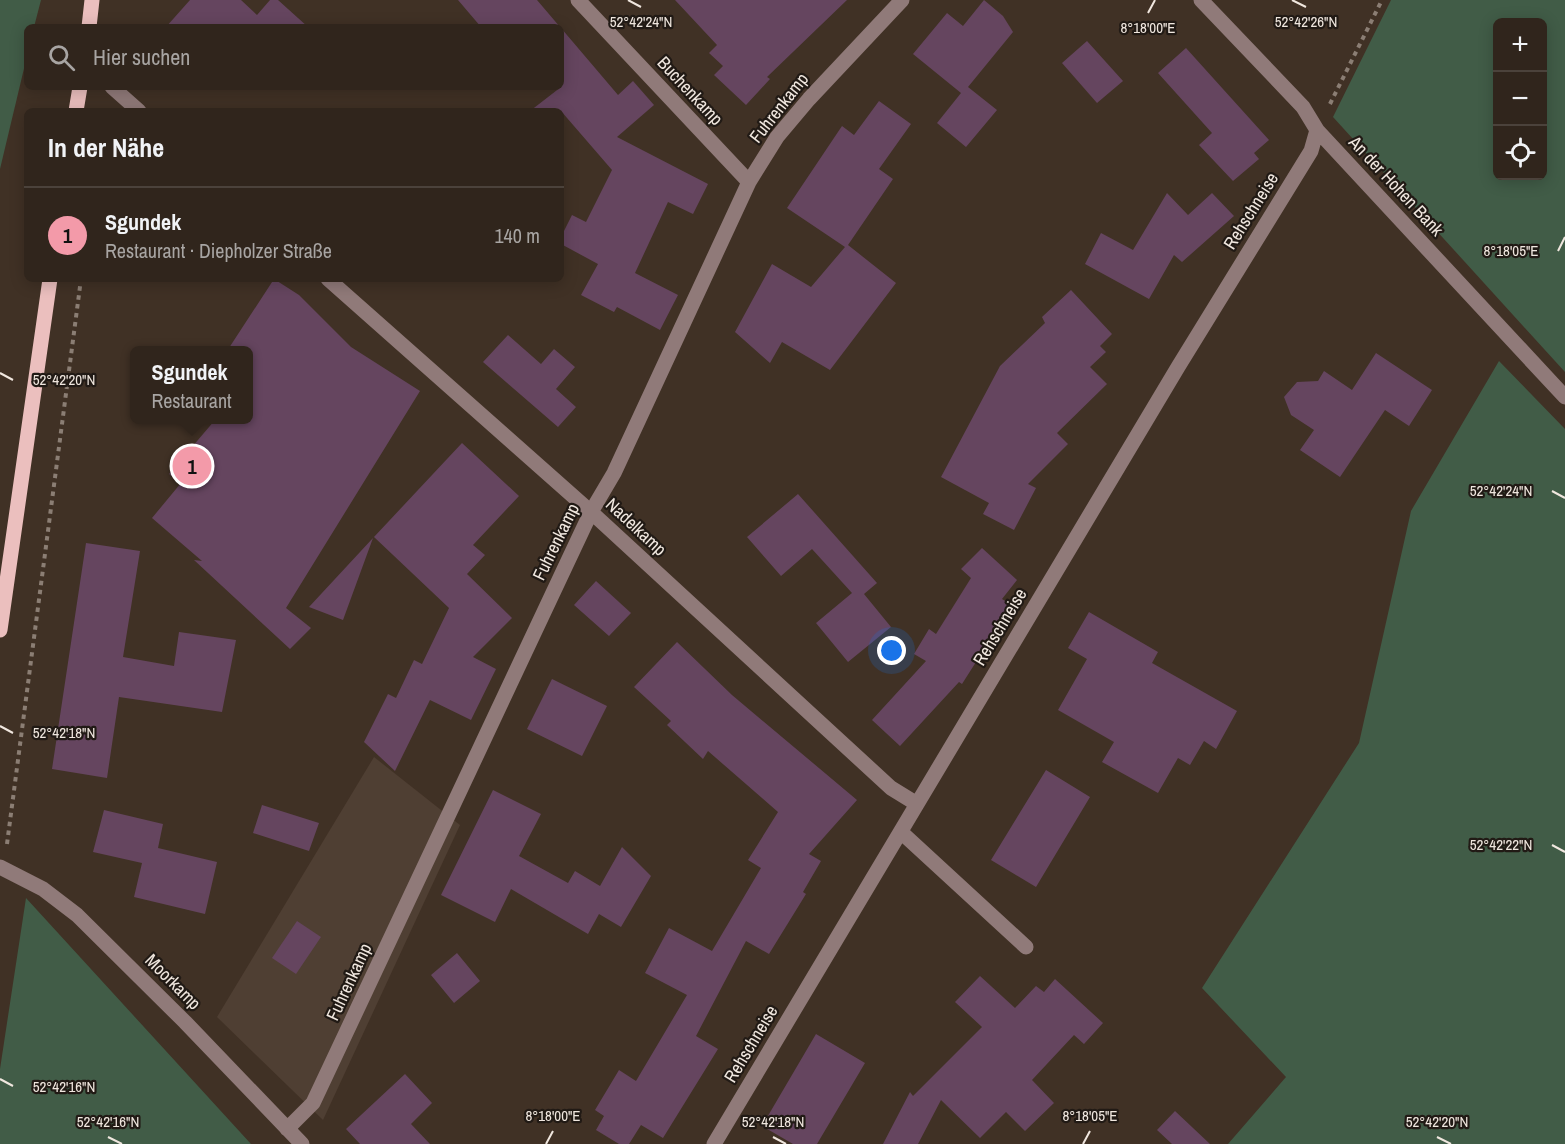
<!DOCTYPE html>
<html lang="de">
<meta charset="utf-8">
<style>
:root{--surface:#30251c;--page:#3c3129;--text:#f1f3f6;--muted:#a8a5a3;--line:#4b423b;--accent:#f39aa9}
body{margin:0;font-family:"Archivo Narrow",sans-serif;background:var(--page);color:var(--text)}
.controls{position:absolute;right:18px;top:18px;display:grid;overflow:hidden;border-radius:9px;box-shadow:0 3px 15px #0003}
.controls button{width:54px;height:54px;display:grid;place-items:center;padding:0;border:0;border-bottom:2px solid var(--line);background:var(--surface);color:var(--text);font:30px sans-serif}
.you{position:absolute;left:892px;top:651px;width:21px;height:21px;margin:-15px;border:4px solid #fff;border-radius:50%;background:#1a73e8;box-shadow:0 0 0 9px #1a73e833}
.badge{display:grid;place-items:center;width:39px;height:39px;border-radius:50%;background:var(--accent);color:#111;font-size:20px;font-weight:700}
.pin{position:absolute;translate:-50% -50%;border:3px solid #fff;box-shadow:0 2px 6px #0006}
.popup{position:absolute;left:130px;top:346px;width:123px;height:78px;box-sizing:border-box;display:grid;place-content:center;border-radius:9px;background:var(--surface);filter:drop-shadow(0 2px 4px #0005);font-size:20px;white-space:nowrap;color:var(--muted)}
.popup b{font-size:22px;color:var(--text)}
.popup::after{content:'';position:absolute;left:50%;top:100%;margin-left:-12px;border:12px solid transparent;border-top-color:var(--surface)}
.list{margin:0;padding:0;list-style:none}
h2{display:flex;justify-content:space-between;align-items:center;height:78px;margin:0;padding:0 24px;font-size:26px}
h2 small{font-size:20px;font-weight:400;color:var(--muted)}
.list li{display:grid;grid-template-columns:39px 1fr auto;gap:18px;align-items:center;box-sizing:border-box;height:96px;padding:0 24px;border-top:2px solid var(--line)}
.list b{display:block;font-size:22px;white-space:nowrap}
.list p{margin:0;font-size:20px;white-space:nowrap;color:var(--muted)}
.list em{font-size:20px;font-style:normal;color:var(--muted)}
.icon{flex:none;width:33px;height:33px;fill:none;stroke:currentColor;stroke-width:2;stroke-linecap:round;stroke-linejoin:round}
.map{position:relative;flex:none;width:1565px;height:1144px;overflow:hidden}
.search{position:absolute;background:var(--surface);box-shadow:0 3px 15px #0003;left:24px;top:24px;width:540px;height:66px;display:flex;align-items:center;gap:15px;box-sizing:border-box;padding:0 21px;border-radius:9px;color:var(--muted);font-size:22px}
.panel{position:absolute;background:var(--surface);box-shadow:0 3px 15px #0003;left:24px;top:108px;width:540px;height:174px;border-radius:9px}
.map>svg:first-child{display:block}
</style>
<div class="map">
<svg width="1565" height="1144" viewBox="0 0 1565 1144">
<rect width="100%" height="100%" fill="#403125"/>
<path fill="#4f3f33" d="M 374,757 L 460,825 L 323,1120 L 217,1017 Z"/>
<path fill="#415c47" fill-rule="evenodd" d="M 0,0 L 41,0 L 34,27 L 27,27 L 27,56 L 0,169 Z
M 1391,0 L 1565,0 L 1565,372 L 1333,117 ZM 1498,22 L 1542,22 L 1542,176 L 1498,176 Z
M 1499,361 L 1565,429 L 1565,1144 L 1228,1144 L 1286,1077 L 1202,988 L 1359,743 L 1411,511 Z
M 26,898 L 251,1144 L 0,1144 L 0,1069 Z"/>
<path fill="#65455f" d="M 190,0 L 241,0 L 257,15 L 270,0 L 278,0 L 308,27 L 166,27 Z
M 458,0 L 537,0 L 560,27 L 481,27 Z
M 675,0 L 847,0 L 767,77 L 770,79 L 746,105 L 714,75 L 723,66 L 709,53 L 717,45 Z
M 984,0 L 1003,16 L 1013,32 L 968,87 L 997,110 L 966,147 L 937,123 L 961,93 L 913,54 L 947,13 L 963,26 Z
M 561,28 L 618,95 L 633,81 L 654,105 L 617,137 L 708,184 L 693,214 L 668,202 L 635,273 L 678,295 L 660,330 L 617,307 L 614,312 L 581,295 L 598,264 L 561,244 L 561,237 L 572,215 L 586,222 L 612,170 L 561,111 L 530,111 L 561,87 Z
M 1087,41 L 1123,81 L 1097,103 L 1062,63 Z
M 1186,48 L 1269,140 L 1254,153 L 1259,159 L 1233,181 L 1199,145 L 1212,133 L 1158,73 Z
M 879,101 L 911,124 L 879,169 L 893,179 L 848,245 L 896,283 L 830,370 L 782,342 L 770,363 L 735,332 L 772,264 L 811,287 L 845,247 L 787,208 L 842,126 L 854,135 Z
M 1167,193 L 1188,215 L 1212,193 L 1234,216 L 1182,262 L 1174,255 L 1149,299 L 1085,264 L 1101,233 L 1133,250 Z
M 274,279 L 299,295 L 351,347 L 420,391 L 286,608 L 311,628 L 290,649 L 194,560 L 202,561 L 152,518 L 181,483 L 169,474 L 215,420 L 249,420 L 249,351 L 227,351 Z
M 1071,290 L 1112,334 L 1100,346 L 1106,352 L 1090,367 L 1107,384 L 1057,433 L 1068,444 L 1028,484 L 1036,488 L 1014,530 L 983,514 L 989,503 L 941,477 L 1000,366 L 1045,323 L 1042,317 Z
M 508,335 L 541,364 L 554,349 L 575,367 L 556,389 L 576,407 L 558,427 L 483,362 Z
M 1376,353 L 1432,390 L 1409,426 L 1385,410 L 1340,477 L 1300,450 L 1314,430 L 1291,415 L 1284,397 L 1297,382 L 1318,381 L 1324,371 L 1352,390 Z
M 462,443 L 519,496 L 473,545 L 485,555 L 467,574 L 512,618 L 473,657 L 496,669 L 471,720 L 430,700 L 395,771 L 364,742 L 388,694 L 396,698 L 414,660 L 422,664 L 449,608 L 374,537 Z
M 798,494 L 877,583 L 864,594 L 891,627 L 848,662 L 816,623 L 852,593 L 812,549 L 781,576 L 747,537 Z
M 373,538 L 343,620 L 309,607 Z
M 86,543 L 140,551 L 123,657 L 174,666 L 179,632 L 236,640 L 222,712 L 119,697 L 107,778 L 52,769 Z
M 982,548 L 1017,580 L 1002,599 L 1015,607 L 980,664 L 976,662 L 962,684 L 959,682 L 900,746 L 872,720 L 926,661 L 914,654 L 929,629 L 936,634 L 971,578 L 961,569 Z
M 596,581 L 631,613 L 609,636 L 574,605 Z
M 1089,612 L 1158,652 L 1152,663 L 1237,711 L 1216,749 L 1204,741 L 1190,765 L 1178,758 L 1158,793 L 1102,762 L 1114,742 L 1058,710 L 1087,659 L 1068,648 Z
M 677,642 L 732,695 L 857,800 L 809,854 L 821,861 L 803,892 L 806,894 L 769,954 L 746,941 L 696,1036 L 718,1049 L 663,1138 L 641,1125 L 629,1144 L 619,1144 L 596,1130 L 604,1116 L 595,1110 L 619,1070 L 636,1081 L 687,995 L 645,973 L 669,928 L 712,951 L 761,868 L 748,860 L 778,812 L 708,751 L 703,759 L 667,725 L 671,721 L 634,687 Z
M 552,679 L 607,706 L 582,756 L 527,729 Z
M 1046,770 L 1090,797 L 1036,887 L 991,860 Z
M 493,790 L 541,814 L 519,856 L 568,883 L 575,871 L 600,886 L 622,847 L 651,876 L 621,927 L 599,914 L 588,934 L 511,889 L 495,922 L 441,895 Z
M 262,805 L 319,823 L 309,851 L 253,833 Z
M 104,810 L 163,824 L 158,848 L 217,862 L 205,914 L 134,897 L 142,863 L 93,852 Z
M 297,921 L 321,937 L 296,974 L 272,958 Z
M 457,953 L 480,981 L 454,1003 L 431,975 Z
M 980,976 L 1015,1008 L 1036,986 L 1044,992 L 1055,979 L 1103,1023 L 1084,1044 L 1074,1035 L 1032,1080 L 1054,1103 L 1025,1131 L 1006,1112 L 980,1138 L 941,1100 L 918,1144 L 883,1144 L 910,1092 L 913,1096 L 982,1027 L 955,1002 Z
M 816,1034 L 865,1063 L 817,1144 L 793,1144 L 762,1126 Z
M 405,1074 L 432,1103 L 411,1124 L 430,1144 L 360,1144 L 346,1129 Z
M 1175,1111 L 1210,1144 L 1172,1144 L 1157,1130 Z"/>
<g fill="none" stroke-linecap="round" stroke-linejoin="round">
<path stroke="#8b7e74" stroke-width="4" stroke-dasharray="4.5 4.5" stroke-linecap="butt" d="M 1330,104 L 1382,0
M 7,844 L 81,279"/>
<path stroke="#907a79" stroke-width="15" d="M 578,0 L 749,182
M 1201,0 L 1303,107 L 1317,130 L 1565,397
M 112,87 L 139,111
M 328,279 L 591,512 L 891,788 L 917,804
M 901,832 L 1026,947
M 0,867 L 43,889 L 77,915 L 185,1022 L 302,1144
M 287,1129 L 313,1103 L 591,512 L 614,473 L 749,182 L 777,137 L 809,99 L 902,0
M 714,1144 L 1178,367 L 1311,151 L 1317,130"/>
<path stroke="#ebbfbe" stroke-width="15" d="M 89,27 L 92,0
M 76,111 L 80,87
M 0,630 L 50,279"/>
</g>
<path fill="none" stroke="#f0e7df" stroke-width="2" d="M 628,0 L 641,7M 1292,0 L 1306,7M 1148,13 L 1155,0M 1558,251 L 1565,237M 0,373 L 13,380M 1552,491 L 1565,498M 0,726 L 13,733M 1552,845 L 1565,852M 0,1079 L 13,1086M 108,1137 L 122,1144M 773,1137 L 786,1144M 1437,1137 L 1451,1144M 546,1144 L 553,1131M 1083,1144 L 1090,1131"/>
<g text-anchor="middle" stroke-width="4.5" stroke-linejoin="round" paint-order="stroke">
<g font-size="18" fill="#f0e7df" stroke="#211a15">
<text transform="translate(690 91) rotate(47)" y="6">Buchenkamp</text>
<text transform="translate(779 108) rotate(-52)" y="6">Fuhrenkamp</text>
<text transform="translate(1396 186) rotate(47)" y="6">An der Hohen Bank</text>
<text transform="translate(1251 211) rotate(-58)" y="6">Rehschneise</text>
<text transform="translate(636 527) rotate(43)" y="6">Nadelkamp</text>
<text transform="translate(556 542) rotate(-64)" y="6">Fuhrenkamp</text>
<text transform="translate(1000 627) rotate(-59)" y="6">Rehschneise</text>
<text transform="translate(173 982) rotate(45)" y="6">Moorkamp</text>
<text transform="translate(349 982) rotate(-65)" y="6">Fuhrenkamp</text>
<text transform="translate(751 1044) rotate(-59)" y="6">Rehschneise</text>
</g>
</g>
<g font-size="15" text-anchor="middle" fill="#f0e7df" stroke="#211a15" stroke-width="4.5" stroke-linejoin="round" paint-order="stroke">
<text x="1306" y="27">52°42'26"N</text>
<text x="641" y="27">52°42'24"N</text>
<text x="1148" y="33">8°18'00"E</text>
<text x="1511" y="256">8°18'05"E</text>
<text x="64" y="385">52°42'20"N</text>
<text x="1501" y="496">52°42'24"N</text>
<text x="64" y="738">52°42'18"N</text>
<text x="1501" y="850">52°42'22"N</text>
<text x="64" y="1092">52°42'16"N</text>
<text x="553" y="1121">8°18'00"E</text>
<text x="1090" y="1121">8°18'05"E</text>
<text x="108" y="1127">52°42'16"N</text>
<text x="773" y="1127">52°42'18"N</text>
<text x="1437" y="1127">52°42'20"N</text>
</g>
</svg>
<div class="controls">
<button>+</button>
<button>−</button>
<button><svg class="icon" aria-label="locate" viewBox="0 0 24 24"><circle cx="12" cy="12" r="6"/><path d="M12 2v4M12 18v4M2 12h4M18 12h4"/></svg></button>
</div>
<div class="you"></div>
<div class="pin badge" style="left:192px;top:466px">1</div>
<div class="popup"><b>Sgundek</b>Restaurant</div>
<div class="search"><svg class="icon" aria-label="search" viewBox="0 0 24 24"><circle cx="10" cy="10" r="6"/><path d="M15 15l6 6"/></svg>Hier suchen</div>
<section class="panel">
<h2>In der Nähe<small></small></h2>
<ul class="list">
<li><span class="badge">1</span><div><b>Sgundek</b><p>Restaurant · Diepholzer Straße</p></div><em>140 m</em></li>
</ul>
</section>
</div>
